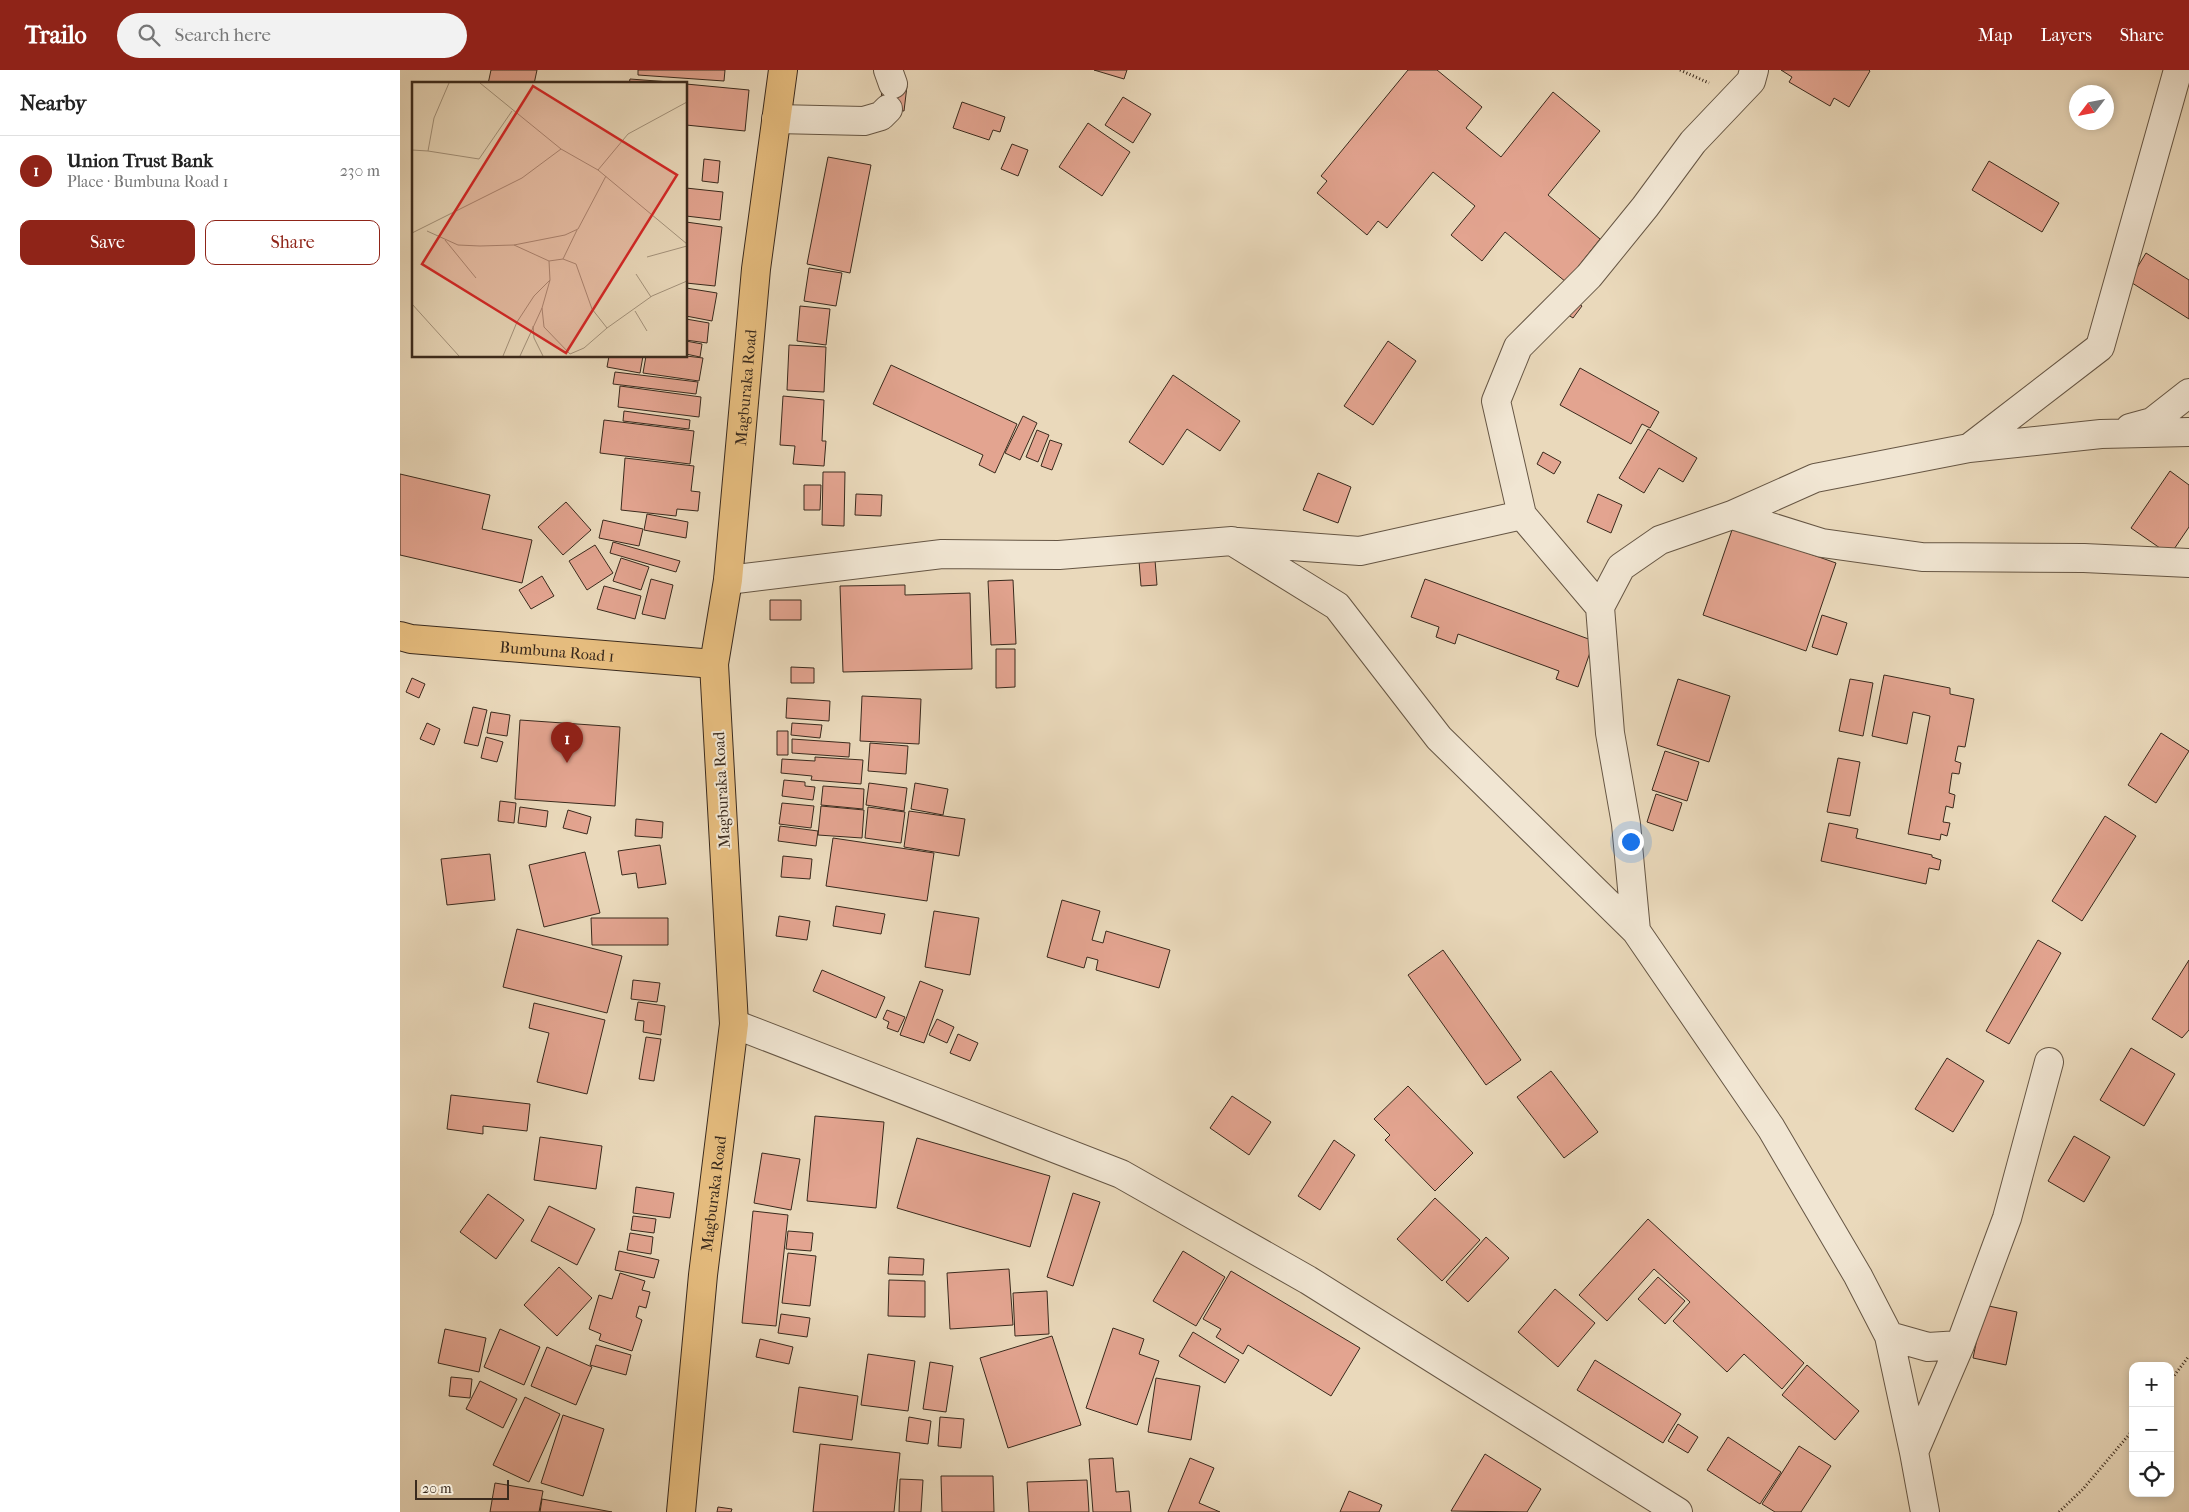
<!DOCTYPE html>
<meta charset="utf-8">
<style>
:root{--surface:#fff;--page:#f2f2f2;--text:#222;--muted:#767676;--line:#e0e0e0;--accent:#8f2418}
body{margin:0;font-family:"IM FELL French Canon",serif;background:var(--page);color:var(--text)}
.controls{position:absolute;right:15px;bottom:15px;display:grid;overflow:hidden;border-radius:10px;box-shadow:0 2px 8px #0003}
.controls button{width:45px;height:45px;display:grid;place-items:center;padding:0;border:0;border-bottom:1px solid var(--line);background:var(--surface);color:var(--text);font:25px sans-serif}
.compass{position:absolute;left:1669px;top:15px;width:45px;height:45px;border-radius:50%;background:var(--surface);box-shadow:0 2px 8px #0003;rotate:238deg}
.scale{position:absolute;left:15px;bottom:12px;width:94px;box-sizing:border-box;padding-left:5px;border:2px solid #3a2a1d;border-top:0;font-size:14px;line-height:18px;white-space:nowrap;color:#3a2a1d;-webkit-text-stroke:4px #f1e6d3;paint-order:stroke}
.you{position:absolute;left:1230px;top:771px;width:18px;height:18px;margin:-12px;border:4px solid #fff;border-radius:50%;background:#1a73e8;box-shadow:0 0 0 8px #1a73e833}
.badge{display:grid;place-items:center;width:32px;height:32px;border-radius:50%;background:var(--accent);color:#fff;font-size:16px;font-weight:700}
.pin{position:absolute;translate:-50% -41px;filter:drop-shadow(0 1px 2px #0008)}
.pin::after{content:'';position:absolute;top:26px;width:18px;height:15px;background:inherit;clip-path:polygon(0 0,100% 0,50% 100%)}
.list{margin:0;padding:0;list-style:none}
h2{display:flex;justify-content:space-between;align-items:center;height:65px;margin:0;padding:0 20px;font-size:21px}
h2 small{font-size:16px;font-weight:400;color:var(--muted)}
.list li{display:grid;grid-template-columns:32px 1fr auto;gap:15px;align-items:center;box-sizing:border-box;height:70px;padding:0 20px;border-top:1px solid var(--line)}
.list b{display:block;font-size:19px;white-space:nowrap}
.list p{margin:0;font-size:16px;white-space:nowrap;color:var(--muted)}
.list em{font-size:16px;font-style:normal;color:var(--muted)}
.actions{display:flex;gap:10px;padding:15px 20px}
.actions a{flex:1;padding:11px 0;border:1px solid var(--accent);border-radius:10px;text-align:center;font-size:18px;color:var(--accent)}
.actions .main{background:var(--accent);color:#fff}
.icon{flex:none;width:28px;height:28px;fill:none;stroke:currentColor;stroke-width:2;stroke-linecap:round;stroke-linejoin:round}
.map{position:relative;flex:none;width:1789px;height:1442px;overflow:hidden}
header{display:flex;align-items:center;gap:30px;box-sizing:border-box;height:70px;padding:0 25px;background:var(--accent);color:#fff}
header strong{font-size:24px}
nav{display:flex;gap:28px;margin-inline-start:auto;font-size:18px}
.search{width:350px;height:45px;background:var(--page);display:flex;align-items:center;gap:12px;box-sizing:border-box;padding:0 18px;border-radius:28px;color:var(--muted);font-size:19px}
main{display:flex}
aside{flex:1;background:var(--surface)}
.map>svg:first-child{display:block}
</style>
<header>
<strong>Trailo</strong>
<div class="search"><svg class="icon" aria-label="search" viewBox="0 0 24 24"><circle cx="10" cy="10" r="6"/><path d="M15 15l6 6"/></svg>Search here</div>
<nav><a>Map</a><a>Layers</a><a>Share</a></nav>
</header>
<main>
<aside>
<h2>Nearby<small></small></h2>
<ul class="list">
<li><span class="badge">1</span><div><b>Union Trust Bank</b><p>Place · Bumbuna Road 1</p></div><em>230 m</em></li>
</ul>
<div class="actions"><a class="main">Save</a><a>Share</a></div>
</aside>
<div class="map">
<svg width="1789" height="1442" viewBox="0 0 1789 1442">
<rect width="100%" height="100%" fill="#ead9bb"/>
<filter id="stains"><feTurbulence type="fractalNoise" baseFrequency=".004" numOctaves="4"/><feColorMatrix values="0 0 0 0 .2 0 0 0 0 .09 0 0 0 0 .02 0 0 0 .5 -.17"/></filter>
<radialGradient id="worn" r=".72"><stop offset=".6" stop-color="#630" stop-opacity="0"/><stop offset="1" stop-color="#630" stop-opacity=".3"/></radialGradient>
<path fill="#e3a490" stroke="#3a2a1d" d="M 91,0 L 137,0 L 134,14 L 88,14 Z
M 238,0 L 325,0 L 324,11 L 238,5 Z
M 694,0 L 727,0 L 724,9 Z
M 1008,0 L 1037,0 L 1082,37 L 1066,58 L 1101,87 L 1153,22 L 1200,61 L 1148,125 L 1200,169 L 1166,212 L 1105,162 L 1082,191 L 1051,165 L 1075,136 L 1033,102 L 987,158 L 978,151 L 967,165 L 917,123 L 927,111 L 921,106 Z
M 1381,0 L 1469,0 L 1470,1 L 1449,37 L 1434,28 L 1430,36 L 1389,12 L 1392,7 Z
M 230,9 L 270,12 L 270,14 L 229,14 Z
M 483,12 L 507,16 L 504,41 L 480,38 Z
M 286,14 L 349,20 L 345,61 L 286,55 Z
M 723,27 L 751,44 L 733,73 L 705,55 Z
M 562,32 L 605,47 L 600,62 L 593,60 L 589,70 L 553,58 Z
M 688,53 L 730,82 L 702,126 L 659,97 Z
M 612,74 L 628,80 L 618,106 L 601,99 Z
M 428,87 L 471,95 L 450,203 L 407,194 Z
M 304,89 L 320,91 L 318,113 L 302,111 Z
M 1589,91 L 1659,133 L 1642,162 L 1572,120 Z
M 286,118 L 323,122 L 320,150 L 286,146 Z
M 286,152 L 322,157 L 315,216 L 286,213 Z
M 1746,183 L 1789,210 L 1789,249 L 1729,211 Z
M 409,198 L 442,203 L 436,236 L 404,231 Z
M 286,218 L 317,223 L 312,251 L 286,246 Z
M 1170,228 L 1182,236 L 1173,248 L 1162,241 Z
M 400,236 L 430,239 L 426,275 L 397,271 Z
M 286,249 L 309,253 L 307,273 L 286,270 Z
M 286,271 L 302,274 L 300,287 L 286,284 Z
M 988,271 L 1016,291 L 973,355 L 944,336 Z
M 389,275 L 426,277 L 424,322 L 387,320 Z
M 209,286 L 243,286 L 240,303 L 207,297 Z
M 246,286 L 286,286 L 303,288 L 299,311 L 243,303 Z
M 491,295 L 617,354 L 595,403 L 579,395 L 583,385 L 473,334 Z
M 1180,298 L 1259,342 L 1250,358 L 1242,354 L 1231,374 L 1160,335 Z
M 215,302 L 298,312 L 296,324 L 213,314 Z
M 773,305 L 840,351 L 820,381 L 787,359 L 763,395 L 729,372 Z
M 220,316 L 301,327 L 299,347 L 218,337 Z
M 383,326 L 424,330 L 422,371 L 426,371 L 424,396 L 393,394 L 395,376 L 380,375 Z
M 224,341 L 290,350 L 289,359 L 223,351 Z
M 623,346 L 637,353 L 620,390 L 605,383 Z
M 204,350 L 294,361 L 290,394 L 200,383 Z
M 1248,359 L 1297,388 L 1283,412 L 1259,398 L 1244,423 L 1219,408 Z
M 637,360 L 649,365 L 638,392 L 626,387 Z
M 650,370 L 662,374 L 652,400 L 641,396 Z
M 1143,382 L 1161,392 L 1154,404 L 1137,394 Z
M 225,388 L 294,396 L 291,421 L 300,422 L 298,441 L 277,439 L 276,446 L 221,440 Z
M 1770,401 L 1789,415 L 1789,457 L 1770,485 L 1731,458 Z
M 423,402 L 445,402 L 444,456 L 422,455 Z
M 918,403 L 951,417 L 938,453 L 903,440 Z
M 0,404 L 90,425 L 82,459 L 132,470 L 122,513 L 0,485 Z
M 404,415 L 421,415 L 420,440 L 404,440 Z
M 456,424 L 482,425 L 481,446 L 455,445 Z
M 1198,424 L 1222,435 L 1211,463 L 1187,452 Z
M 166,432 L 191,460 L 163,485 L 138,457 Z
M 247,444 L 288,452 L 286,468 L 244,460 Z
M 203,450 L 243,459 L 239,476 L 199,468 Z
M 1333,457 L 1436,493 L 1406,581 L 1303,545 Z
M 213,472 L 280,491 L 276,502 L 210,483 Z
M 195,475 L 213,503 L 187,520 L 169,491 Z
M 221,488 L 249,497 L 241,520 L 213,511 Z
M 755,490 L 757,515 L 741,516 L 739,491 Z
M 142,506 L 154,526 L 131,539 L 119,520 Z
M 251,509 L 273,515 L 265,549 L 242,544 Z
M 1025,509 L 1194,571 L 1178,617 L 1156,609 L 1159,601 L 1058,564 L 1055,574 L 1036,567 L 1039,557 L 1011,547 Z
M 613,510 L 616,574 L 591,575 L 588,511 Z
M 505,515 L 505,525 L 570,523 L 572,599 L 443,602 L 440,516 Z
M 204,516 L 241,526 L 235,549 L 197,539 Z
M 370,530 L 401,530 L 401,550 L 370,550 Z
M 1422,545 L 1447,553 L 1437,585 L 1412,577 Z
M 596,579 L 615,579 L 615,617 L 596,618 Z
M 391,597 L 414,598 L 414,613 L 391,613 Z
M 1484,605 L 1550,618 L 1550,624 L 1574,629 L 1565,677 L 1558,676 L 1555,691 L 1561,693 L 1559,704 L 1552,703 L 1549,723 L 1555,725 L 1553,738 L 1546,736 L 1543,752 L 1550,753 L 1547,766 L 1541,764 L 1540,770 L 1508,764 L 1530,646 L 1513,642 L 1507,674 L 1472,666 Z
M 12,608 L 25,614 L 19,628 L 6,622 Z
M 1278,609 L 1330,626 L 1309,692 L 1257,675 Z
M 1450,609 L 1473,613 L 1463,666 L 1439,661 Z
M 462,626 L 521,629 L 519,674 L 460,671 Z
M 387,628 L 430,631 L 429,651 L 386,648 Z
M 73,637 L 87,640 L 78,676 L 64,673 Z
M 91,642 L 110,645 L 107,666 L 87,663 Z
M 120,650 L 220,657 L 215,736 L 115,729 Z
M 27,653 L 40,659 L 34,675 L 20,669 Z
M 392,653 L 422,655 L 420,668 L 391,665 Z
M 377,661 L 388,661 L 388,685 L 377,685 Z
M 1761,663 L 1789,681 L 1756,733 L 1728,715 Z
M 86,667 L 103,672 L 97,692 L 81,688 Z
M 392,669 L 450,673 L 449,687 L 392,683 Z
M 470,673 L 508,676 L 506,704 L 468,701 Z
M 1265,681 L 1299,692 L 1287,731 L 1252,720 Z
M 415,687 L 463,690 L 461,714 L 411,710 L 412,706 L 381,703 L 382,689 L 415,691 Z
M 1438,688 L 1460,692 L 1450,746 L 1427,742 Z
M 384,710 L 405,712 L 405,716 L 415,717 L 413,730 L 382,726 Z
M 469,713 L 507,718 L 504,741 L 466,735 Z
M 515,713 L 548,719 L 543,745 L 511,739 Z
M 423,716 L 464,719 L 463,739 L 421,735 Z
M 1256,724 L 1282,733 L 1273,761 L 1247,752 Z
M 100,731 L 116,733 L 114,753 L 98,751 Z
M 382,733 L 414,736 L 411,758 L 379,754 Z
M 421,736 L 464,740 L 462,768 L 418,765 Z
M 120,737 L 148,741 L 146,757 L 118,753 Z
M 468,737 L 505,742 L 501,773 L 465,768 Z
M 168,740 L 191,747 L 187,764 L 163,758 Z
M 509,741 L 565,749 L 559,786 L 504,777 Z
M 1705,746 L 1736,766 L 1682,851 L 1652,831 Z
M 236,749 L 263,752 L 262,768 L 235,766 Z
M 1429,753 L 1458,759 L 1456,768 L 1532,785 L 1532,787 L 1541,790 L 1539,800 L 1529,798 L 1526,814 L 1421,791 Z
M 380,756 L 418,761 L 416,776 L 378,771 Z
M 433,768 L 534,783 L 527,831 L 426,816 Z
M 260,775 L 266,814 L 238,818 L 236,803 L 222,805 L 218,781 Z
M 185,782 L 200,843 L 144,857 L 129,795 Z
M 90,784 L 95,830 L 47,835 L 41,789 Z
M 383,786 L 412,789 L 410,809 L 381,807 Z
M 662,830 L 700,841 L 692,870 L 703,873 L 706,861 L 770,880 L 759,918 L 696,900 L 698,890 L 687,887 L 684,898 L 647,887 Z
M 436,836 L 485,844 L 481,864 L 433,856 Z
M 534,841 L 579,848 L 570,905 L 525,897 Z
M 379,846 L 410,851 L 407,870 L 376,866 Z
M 191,848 L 268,848 L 268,875 L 192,875 Z
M 117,859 L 222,886 L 207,943 L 103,917 Z
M 1638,870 L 1661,883 L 1609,974 L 1586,961 Z
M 1043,880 L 1121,990 L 1086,1015 L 1008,905 Z
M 1789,890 L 1789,960 L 1782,968 L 1752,949 Z
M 422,900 L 485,927 L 476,948 L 413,921 Z
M 233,910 L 260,913 L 257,932 L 231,929 Z
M 520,911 L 543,920 L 524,973 L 500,965 Z
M 238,932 L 265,936 L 261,965 L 243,962 L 244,951 L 235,950 Z
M 134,933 L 205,950 L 187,1024 L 137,1012 L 149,963 L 129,958 Z
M 487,940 L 505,947 L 498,962 L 487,958 L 489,952 L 483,949 Z
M 537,949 L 554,957 L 547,973 L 529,965 Z
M 558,964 L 578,973 L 570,991 L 550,983 Z
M 246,967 L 261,969 L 254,1011 L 239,1009 Z
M 1731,978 L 1775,1004 L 1744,1056 L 1700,1030 Z
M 1547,988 L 1584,1011 L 1553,1062 L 1515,1039 Z
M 1151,1001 L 1198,1062 L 1164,1088 L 1117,1027 Z
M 1008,1016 L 1073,1083 L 1035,1121 L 985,1070 L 990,1065 L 974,1049 Z
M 51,1025 L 130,1034 L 127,1061 L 83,1056 L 83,1064 L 47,1059 Z
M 832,1026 L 871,1052 L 849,1085 L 810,1058 Z
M 415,1046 L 484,1052 L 476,1138 L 407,1131 Z
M 1674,1066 L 1710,1087 L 1684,1132 L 1648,1111 Z
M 140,1067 L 202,1076 L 196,1119 L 134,1110 Z
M 517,1068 L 650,1106 L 630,1177 L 497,1138 Z
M 934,1070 L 955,1085 L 920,1140 L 898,1126 Z
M 362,1083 L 400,1089 L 391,1140 L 354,1133 Z
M 236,1117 L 274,1123 L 270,1148 L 233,1143 Z
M 673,1123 L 700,1132 L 673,1216 L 647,1207 Z
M 88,1124 L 124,1150 L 96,1189 L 60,1162 Z
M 1035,1128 L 1080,1170 L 1042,1211 L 997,1169 Z
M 149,1136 L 195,1159 L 177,1195 L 131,1171 Z
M 353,1141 L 388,1145 L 376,1256 L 342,1253 Z
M 233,1146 L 256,1149 L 254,1163 L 231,1160 Z
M 1248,1149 L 1404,1293 L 1382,1319 L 1344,1284 L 1327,1302 L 1273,1251 L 1290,1232 L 1254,1199 L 1207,1251 L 1179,1225 Z
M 388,1161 L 413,1163 L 411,1181 L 386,1179 Z
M 230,1163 L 253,1167 L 251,1184 L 227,1180 Z
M 1086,1167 L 1109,1188 L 1068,1232 L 1046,1212 Z
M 219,1181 L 259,1190 L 254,1208 L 215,1200 Z
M 783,1181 L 825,1207 L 796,1256 L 753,1231 Z
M 388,1183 L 416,1186 L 410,1236 L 382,1233 Z
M 489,1187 L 524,1189 L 523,1205 L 488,1204 Z
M 159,1197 L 192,1228 L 157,1266 L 124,1235 Z
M 609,1199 L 613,1255 L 550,1259 L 547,1203 Z
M 831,1201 L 960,1278 L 931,1326 L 848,1275 L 843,1284 L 816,1267 L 821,1259 L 803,1249 Z
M 220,1203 L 245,1211 L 242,1220 L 250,1222 L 246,1238 L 239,1236 L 236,1247 L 242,1250 L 232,1281 L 199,1270 L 201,1264 L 189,1259 L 199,1225 L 212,1229 Z
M 1258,1207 L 1285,1231 L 1265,1254 L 1238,1229 Z
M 489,1210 L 525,1211 L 525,1247 L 488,1246 Z
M 1155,1219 L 1195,1253 L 1158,1297 L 1118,1262 Z
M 647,1221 L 649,1264 L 615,1266 L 613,1223 Z
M 1584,1235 L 1617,1242 L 1606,1295 L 1573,1288 Z
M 381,1244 L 410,1248 L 407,1267 L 378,1263 Z
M 713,1258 L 744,1269 L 739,1284 L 759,1291 L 737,1355 L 686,1338 Z
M 45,1259 L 86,1268 L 79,1302 L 38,1293 Z
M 100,1259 L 140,1277 L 124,1315 L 84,1297 Z
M 793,1262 L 839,1290 L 825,1313 L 779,1286 Z
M 652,1266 L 681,1355 L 608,1378 L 580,1288 Z
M 360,1269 L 393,1277 L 389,1294 L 356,1287 Z
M 196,1275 L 231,1285 L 226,1305 L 190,1295 Z
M 147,1277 L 192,1297 L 176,1335 L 131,1316 Z
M 468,1284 L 515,1291 L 508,1341 L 461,1335 Z
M 1195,1290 L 1281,1344 L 1263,1373 L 1177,1320 Z
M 530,1292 L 553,1296 L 546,1342 L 523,1339 Z
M 1407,1295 L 1459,1341 L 1435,1370 L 1382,1325 Z
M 51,1307 L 72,1309 L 70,1328 L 49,1326 Z
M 756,1308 L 800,1316 L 791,1370 L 748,1362 Z
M 80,1311 L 117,1329 L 103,1358 L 66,1339 Z
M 399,1317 L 458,1326 L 452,1370 L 393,1362 Z
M 125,1327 L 160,1344 L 129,1412 L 93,1395 Z
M 163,1345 L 204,1359 L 183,1426 L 141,1413 Z
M 509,1347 L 531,1351 L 528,1374 L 506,1371 Z
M 540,1347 L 564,1349 L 561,1378 L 538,1376 Z
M 1278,1354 L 1298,1367 L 1288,1383 L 1268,1371 Z
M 1328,1367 L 1381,1402 L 1360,1434 L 1307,1400 Z
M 420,1374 L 500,1383 L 494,1442 L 413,1442 Z
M 1399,1376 L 1431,1396 L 1401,1442 L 1375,1442 L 1362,1434 Z
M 1085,1384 L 1141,1419 L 1127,1442 L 1051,1441 Z
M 713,1388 L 716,1422 L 729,1421 L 731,1442 L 693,1442 L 689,1389 Z
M 790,1388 L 814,1398 L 799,1433 L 820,1442 L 768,1442 Z
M 541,1406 L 593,1406 L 594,1442 L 542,1442 Z
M 500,1409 L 523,1410 L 521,1442 L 499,1442 Z
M 687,1410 L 689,1442 L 629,1442 L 627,1412 Z
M 95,1413 L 143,1421 L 139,1442 L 90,1442 Z
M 949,1421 L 982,1435 L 979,1442 L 940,1442 Z
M 142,1429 L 212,1442 L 140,1442 Z
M 318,1437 L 332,1439 L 331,1442 L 317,1442 Z"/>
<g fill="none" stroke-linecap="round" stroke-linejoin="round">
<g stroke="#665644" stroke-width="30">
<path id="minor" d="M 488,0 L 493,14
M 376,49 L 464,51 L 481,46 L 488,39
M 1730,358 L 1752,352 L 1789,323
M 1569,378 L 1700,277 L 1778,0
M 1332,445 L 1415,408 L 1569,378 L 1701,364 L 1789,362
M 838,472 L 960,481 L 1122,445
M 328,510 L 542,484 L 659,485 L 832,471 L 937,536 L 1039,668 L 1236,861 L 1371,1058 L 1458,1206 L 1489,1266 L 1514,1382 L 1525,1442
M 1200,537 L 1122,445 L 1096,331 L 1118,277 L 1189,206 L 1245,137 L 1293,72 L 1351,11 L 1354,0
M 1236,861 L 1226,754 L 1210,663 L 1200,537 L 1221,497 L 1260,470 L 1332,445 L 1422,473 L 1522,487 L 1684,488 L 1789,493
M 334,954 L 721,1104 L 908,1210 L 1278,1442
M 1489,1266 L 1528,1277 L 1560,1275
M 1514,1382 L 1560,1275 L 1607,1148 L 1649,992"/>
</g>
<g stroke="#3a2a1d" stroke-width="30">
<g id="major">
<path id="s1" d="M 0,566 L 11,569 L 314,594"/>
<path id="s2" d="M 281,1442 L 303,1205 L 334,954 L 314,594 L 328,510 L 356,199 L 383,0"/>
</g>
</g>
<path stroke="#3a2a1d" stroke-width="3" stroke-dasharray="1 2.5" stroke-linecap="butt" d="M 1280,0 L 1309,13
M 1770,1311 L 1789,1286
M 1659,1442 L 1683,1419 L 1733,1360"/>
<use href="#minor" stroke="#f1e6d3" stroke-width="28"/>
<use href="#major" stroke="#e5bc7e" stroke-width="28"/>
</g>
<g text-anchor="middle" stroke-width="4" stroke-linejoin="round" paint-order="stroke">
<g font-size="16" fill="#3a2a1d" stroke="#f1e6d3">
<text dy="6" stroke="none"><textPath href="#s2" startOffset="1130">Magburaka Road</textPath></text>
<text dy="6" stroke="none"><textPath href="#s1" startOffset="158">Bumbuna Road 1</textPath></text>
<text transform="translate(321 720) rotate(-93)" y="6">Magburaka Road</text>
<text dy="6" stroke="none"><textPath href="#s2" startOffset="320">Magburaka Road</textPath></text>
</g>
</g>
<g transform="translate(12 12)">
<rect width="275" height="275" fill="#ead9bb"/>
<path fill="none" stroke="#a4937c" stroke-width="1" d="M 68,1 L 149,67 L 186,88 L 275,162M 0,68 L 16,69 L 22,36 L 37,1M 16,69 L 67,77 L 100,29M 186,88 L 216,52 L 275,20M 15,149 L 46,163 L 68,164 L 102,163 L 153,153 L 166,147 L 194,94M 0,151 L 110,96 L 149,67M 33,158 L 64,196M 102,163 L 137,179 L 151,177 L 164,182 L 180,227 L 195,246M 235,175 L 275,164M 151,177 L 165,148M 224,192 L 239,215M 275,212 L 275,232M 0,222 L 47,274M 130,226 L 132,245 L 158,272 L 172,266 L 195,246 L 240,214 L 275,199M 223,229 L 235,249M 121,244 L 122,256 L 131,274M 91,274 L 105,240 L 122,214 L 138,198 L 137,179M 108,274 L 130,226 L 138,198"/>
<path fill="#d62828" fill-opacity="0.15" stroke="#d62828" stroke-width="2.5" d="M 121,4 L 265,93 L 154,271 L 10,182 Z"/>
<rect width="275" height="275" fill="none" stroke="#3a2a1d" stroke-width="2.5"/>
</g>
<rect width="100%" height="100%" filter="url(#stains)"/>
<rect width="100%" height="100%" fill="url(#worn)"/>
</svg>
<div class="controls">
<button>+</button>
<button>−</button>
<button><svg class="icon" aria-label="locate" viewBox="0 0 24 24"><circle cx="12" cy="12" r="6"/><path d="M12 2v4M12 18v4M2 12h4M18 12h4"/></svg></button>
</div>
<svg class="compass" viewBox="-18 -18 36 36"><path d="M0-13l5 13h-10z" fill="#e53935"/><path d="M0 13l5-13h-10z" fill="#767676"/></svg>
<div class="scale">20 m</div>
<div class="you"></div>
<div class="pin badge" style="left:167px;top:693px">1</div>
</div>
</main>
